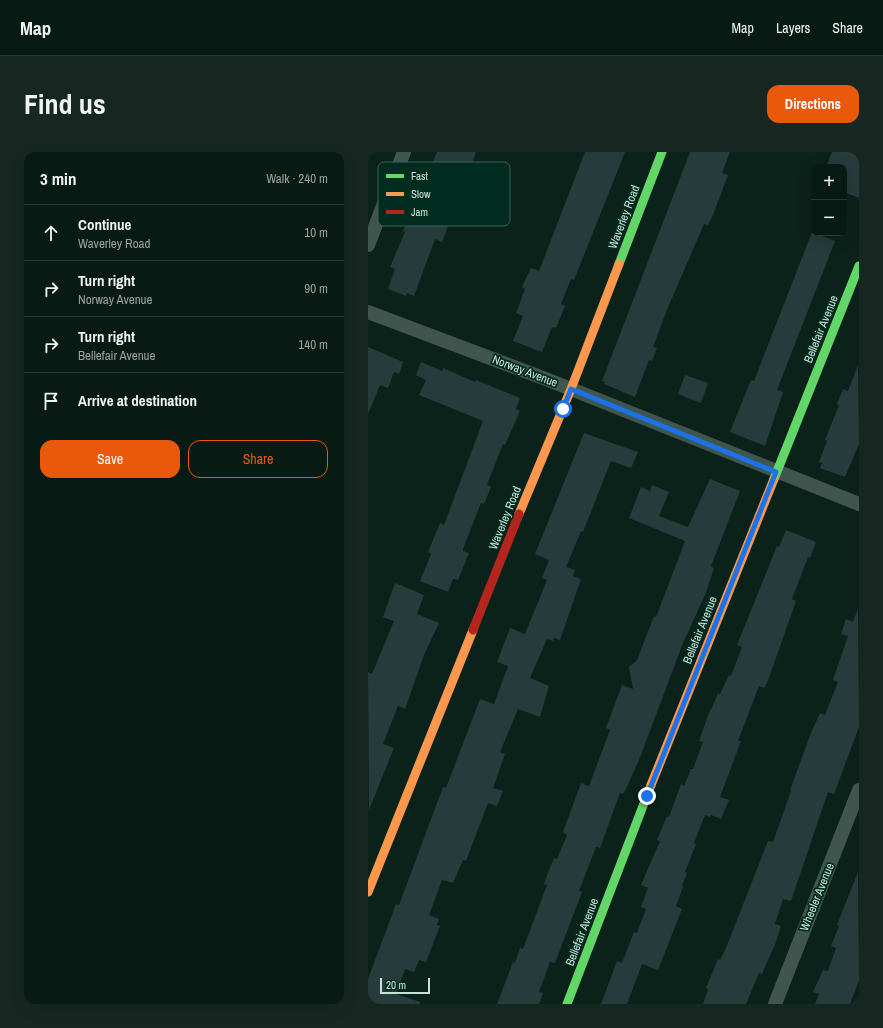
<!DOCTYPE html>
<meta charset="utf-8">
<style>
:root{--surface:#081a14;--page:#162722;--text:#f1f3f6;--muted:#98a1a0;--line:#293834;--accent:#ea580c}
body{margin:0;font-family:"Archivo Narrow",sans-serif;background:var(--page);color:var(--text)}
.controls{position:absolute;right:12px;top:12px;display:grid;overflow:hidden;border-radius:8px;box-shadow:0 4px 16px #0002}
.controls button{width:36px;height:36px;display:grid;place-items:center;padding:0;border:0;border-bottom:1px solid var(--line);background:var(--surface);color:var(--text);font:20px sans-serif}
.scale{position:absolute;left:12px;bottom:10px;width:50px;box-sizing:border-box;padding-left:4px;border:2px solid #c6e1d5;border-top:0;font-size:11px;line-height:14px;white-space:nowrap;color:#c6e1d5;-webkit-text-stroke:3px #012c1f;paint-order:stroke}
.stop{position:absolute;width:12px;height:12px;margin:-9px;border:3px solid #1a73e8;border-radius:50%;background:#fff}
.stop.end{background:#1a73e8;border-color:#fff;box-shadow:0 1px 4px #0008}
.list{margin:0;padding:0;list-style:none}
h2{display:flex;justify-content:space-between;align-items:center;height:52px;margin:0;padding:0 16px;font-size:17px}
h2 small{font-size:13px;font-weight:400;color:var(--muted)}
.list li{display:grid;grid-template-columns:26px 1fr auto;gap:12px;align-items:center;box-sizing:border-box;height:56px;padding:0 16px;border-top:1px solid var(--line)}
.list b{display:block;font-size:15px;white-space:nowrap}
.list p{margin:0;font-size:13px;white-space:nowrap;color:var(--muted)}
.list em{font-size:13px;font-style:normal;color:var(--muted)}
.actions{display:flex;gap:8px;padding:12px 16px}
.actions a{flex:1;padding:9px 0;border:1px solid var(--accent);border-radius:12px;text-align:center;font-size:14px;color:var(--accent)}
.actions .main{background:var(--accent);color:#fff}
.icon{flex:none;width:22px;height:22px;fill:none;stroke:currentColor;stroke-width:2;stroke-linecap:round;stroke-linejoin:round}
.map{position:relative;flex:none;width:491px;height:852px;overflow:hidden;border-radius:12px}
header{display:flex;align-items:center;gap:24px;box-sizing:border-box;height:56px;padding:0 20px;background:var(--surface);border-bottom:1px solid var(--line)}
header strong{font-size:19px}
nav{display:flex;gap:22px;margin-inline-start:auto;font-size:14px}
.intro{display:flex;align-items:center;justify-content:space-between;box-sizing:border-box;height:96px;padding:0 24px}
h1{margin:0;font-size:28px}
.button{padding:10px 18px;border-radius:12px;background:var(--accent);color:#fff;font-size:14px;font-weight:700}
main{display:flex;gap:24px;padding:0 24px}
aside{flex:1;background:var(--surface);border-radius:12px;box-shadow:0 4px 16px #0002}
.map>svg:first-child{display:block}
</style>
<header>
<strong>Map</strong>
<nav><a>Map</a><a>Layers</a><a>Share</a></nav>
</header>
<div class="intro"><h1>Find us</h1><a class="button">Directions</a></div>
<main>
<aside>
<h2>3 min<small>Walk · 240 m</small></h2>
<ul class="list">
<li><svg class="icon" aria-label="ahead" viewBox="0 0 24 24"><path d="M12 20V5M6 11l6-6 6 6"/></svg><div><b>Continue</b><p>Waverley Road</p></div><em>10 m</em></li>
<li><svg class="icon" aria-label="right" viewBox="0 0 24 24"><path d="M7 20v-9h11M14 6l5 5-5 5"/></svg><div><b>Turn right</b><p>Norway Avenue</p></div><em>90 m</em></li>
<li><svg class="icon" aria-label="right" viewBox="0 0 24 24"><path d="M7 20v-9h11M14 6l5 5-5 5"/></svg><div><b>Turn right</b><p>Bellefair Avenue</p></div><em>140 m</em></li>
<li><svg class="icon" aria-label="arrive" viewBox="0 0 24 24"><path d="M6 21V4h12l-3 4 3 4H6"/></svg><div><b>Arrive at destination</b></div></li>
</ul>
<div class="actions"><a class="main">Save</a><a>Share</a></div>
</aside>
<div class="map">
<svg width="491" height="852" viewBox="0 0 491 852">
<rect width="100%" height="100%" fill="#0b221b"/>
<path fill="#263b3b" d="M 69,0 L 108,0 L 92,46 L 94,47 L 90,57 L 93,58 L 88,71 L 82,69 L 74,90 L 67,87 L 46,144 L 39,141 L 38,144 L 20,137 L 27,117 L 22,115 L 37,80 L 35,79 L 40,67 L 45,69 L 54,45 L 51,44 L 57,29 Z
M 217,0 L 257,0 L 206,128 L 203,127 L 193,152 L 197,154 L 188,176 L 184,175 L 174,200 L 145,189 L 155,164 L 148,161 L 157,137 L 154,135 L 160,122 L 163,116 L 171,119 Z
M 322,0 L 362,0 L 354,21 L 360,23 L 345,63 L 340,73 L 336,72 L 298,160 L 285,195 L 289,196 L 284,209 L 281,208 L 267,245 L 236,232 L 237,230 L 234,229 Z
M 464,0 L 491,0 L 491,46 L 476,40 L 476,15 L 458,15 Z
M 444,80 L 467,89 L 409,238 L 415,240 L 397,294 L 362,280 L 383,228 L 386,229 Z
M 0,195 L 35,210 L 31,222 L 26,220 L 20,236 L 12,233 L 0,262 Z
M 53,210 L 74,219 L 75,216 L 107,230 L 108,228 L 152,246 L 148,257 L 152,259 L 137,293 L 135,292 L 119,333 L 123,335 L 116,352 L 113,351 L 95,397 L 95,399 L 101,401 L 90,428 L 85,427 L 80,440 L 52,429 L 63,402 L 60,400 L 72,371 L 76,373 L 115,269 L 51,243 L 58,228 L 48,223 Z
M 490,213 L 491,292 L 477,325 L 452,316 L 454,311 L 451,310 L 459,289 L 457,288 L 471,253 L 469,252 L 475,237 L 480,239 Z
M 317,223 L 340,231 L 333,251 L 310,242 Z
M 216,281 L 270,300 L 263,316 L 243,309 L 215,380 L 213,379 L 198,415 L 207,418 L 205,424 L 213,427 L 192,488 L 186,486 L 185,489 L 179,487 L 162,526 L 181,534 L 172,565 L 150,557 L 132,600 L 137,602 L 125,636 L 135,639 L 129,654 L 120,651 L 98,709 L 95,708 L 85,731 L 74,728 L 61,763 L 71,767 L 69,773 L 72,774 L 58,810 L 51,808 L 46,820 L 37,817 L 28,842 L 52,850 L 52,852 L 0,852 L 0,827 L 28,752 L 31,753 L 75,635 L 78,636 L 112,547 L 126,552 L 140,514 L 129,510 L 142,476 L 157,482 L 179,428 L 174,426 L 181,408 L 167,402 Z
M 342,327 L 372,339 L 343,414 L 346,416 L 338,441 L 315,491 L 271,608 L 258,637 L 255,642 L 252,641 L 232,696 L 228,695 L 211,739 L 214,740 L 187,811 L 182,810 L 171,840 L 175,841 L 171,852 L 129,852 L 145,810 L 147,811 L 152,796 L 155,797 L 179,733 L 176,732 L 179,723 L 186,706 L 189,707 L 199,683 L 195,680 L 213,631 L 221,634 L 242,578 L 238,576 L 254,533 L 265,537 L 261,515 L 269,508 L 286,464 L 288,465 L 290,460 L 317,389 L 261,366 L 273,335 L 282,339 L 284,333 L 301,340 L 291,364 L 320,375 Z
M 418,378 L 448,390 L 442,406 L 440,405 L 424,447 L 428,449 L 403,520 L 397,536 L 391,534 L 370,589 L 373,589 L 352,645 L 361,648 L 353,667 L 343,663 L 342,665 L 337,663 L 326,691 L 328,692 L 317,720 L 319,721 L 314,734 L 315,735 L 308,754 L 314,757 L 290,818 L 274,812 L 259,852 L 233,852 L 249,809 L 254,811 L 266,780 L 269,781 L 278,757 L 273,755 L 280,736 L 273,733 L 292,689 L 289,688 L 299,664 L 301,665 L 313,632 L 316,634 L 323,617 L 325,617 L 335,590 L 331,589 L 342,558 L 343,558 L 350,541 L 352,542 L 361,523 L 363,524 L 374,495 L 369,493 L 409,394 L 411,395 Z
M 27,431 L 56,443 L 49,462 L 71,471 L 56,503 L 37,557 L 30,554 L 15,592 L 26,596 L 1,658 L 0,520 L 4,522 L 26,469 L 15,465 Z
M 490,457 L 491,575 L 466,642 L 460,640 L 423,749 L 415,747 L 407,772 L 413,774 L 408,790 L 394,822 L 391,821 L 378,852 L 335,852 L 340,837 L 338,836 L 350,807 L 352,808 L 358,796 L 400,689 L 405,690 L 423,639 L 422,638 L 443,581 L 452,561 L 457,563 L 470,530 L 465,528 L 480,484 L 473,482 L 478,467 L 485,470 Z
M 490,720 L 491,829 L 482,852 L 447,852 L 451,842 L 445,840 L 455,818 L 460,819 L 468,796 L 463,794 L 471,774 L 469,773 Z"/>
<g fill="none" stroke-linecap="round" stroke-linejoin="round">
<path stroke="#40554d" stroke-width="14" d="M 0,93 L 36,0
M 0,160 L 183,229 L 491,352
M 407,852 L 491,638"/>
<path stroke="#63d668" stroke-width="9" d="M 251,112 L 294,0
M 406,327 L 491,114
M 199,852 L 283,633"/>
<path stroke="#ff974d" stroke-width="9" d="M 151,362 L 203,237 L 251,112
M 283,633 L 406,327
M 0,740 L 105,478"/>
<path stroke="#b3261e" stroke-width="9" d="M 105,478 L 151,362"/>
</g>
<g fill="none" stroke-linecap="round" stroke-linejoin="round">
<path stroke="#1a73e8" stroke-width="5" d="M 195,257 L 203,237 L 408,320 L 279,644"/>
</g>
<g text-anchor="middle" stroke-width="3.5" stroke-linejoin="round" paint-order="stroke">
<g font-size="12" fill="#c6e1d5" stroke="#012c1f">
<text transform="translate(256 65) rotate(-69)" y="4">Waverley Road</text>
<text transform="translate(453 177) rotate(-68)" y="4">Bellefair Avenue</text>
<text transform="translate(157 219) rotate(21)" y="4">Norway Avenue</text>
<text transform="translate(137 366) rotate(-68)" y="4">Waverley Road</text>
<text transform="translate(332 478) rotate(-68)" y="4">Bellefair Avenue</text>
<text transform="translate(449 745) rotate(-68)" y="4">Wheeler Avenue</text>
<text transform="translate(214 780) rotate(-69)" y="4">Bellefair Avenue</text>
</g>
</g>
<rect x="10" y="10" width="132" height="64" rx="6" fill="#012c1f" stroke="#3c6256" stroke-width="1"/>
<rect x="18" y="22" width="18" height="4" fill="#63d668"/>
<rect x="18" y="40" width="18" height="4" fill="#ff974d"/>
<rect x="18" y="58" width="18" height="4" fill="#b3261e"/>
<g font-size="11" fill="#c6e1d5">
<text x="43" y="28">Fast</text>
<text x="43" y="46">Slow</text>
<text x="43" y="64">Jam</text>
</g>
</svg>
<div class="controls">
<button>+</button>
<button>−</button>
</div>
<div class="scale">20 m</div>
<div class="stop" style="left:195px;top:257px"></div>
<div class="stop end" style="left:279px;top:644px"></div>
</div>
</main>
